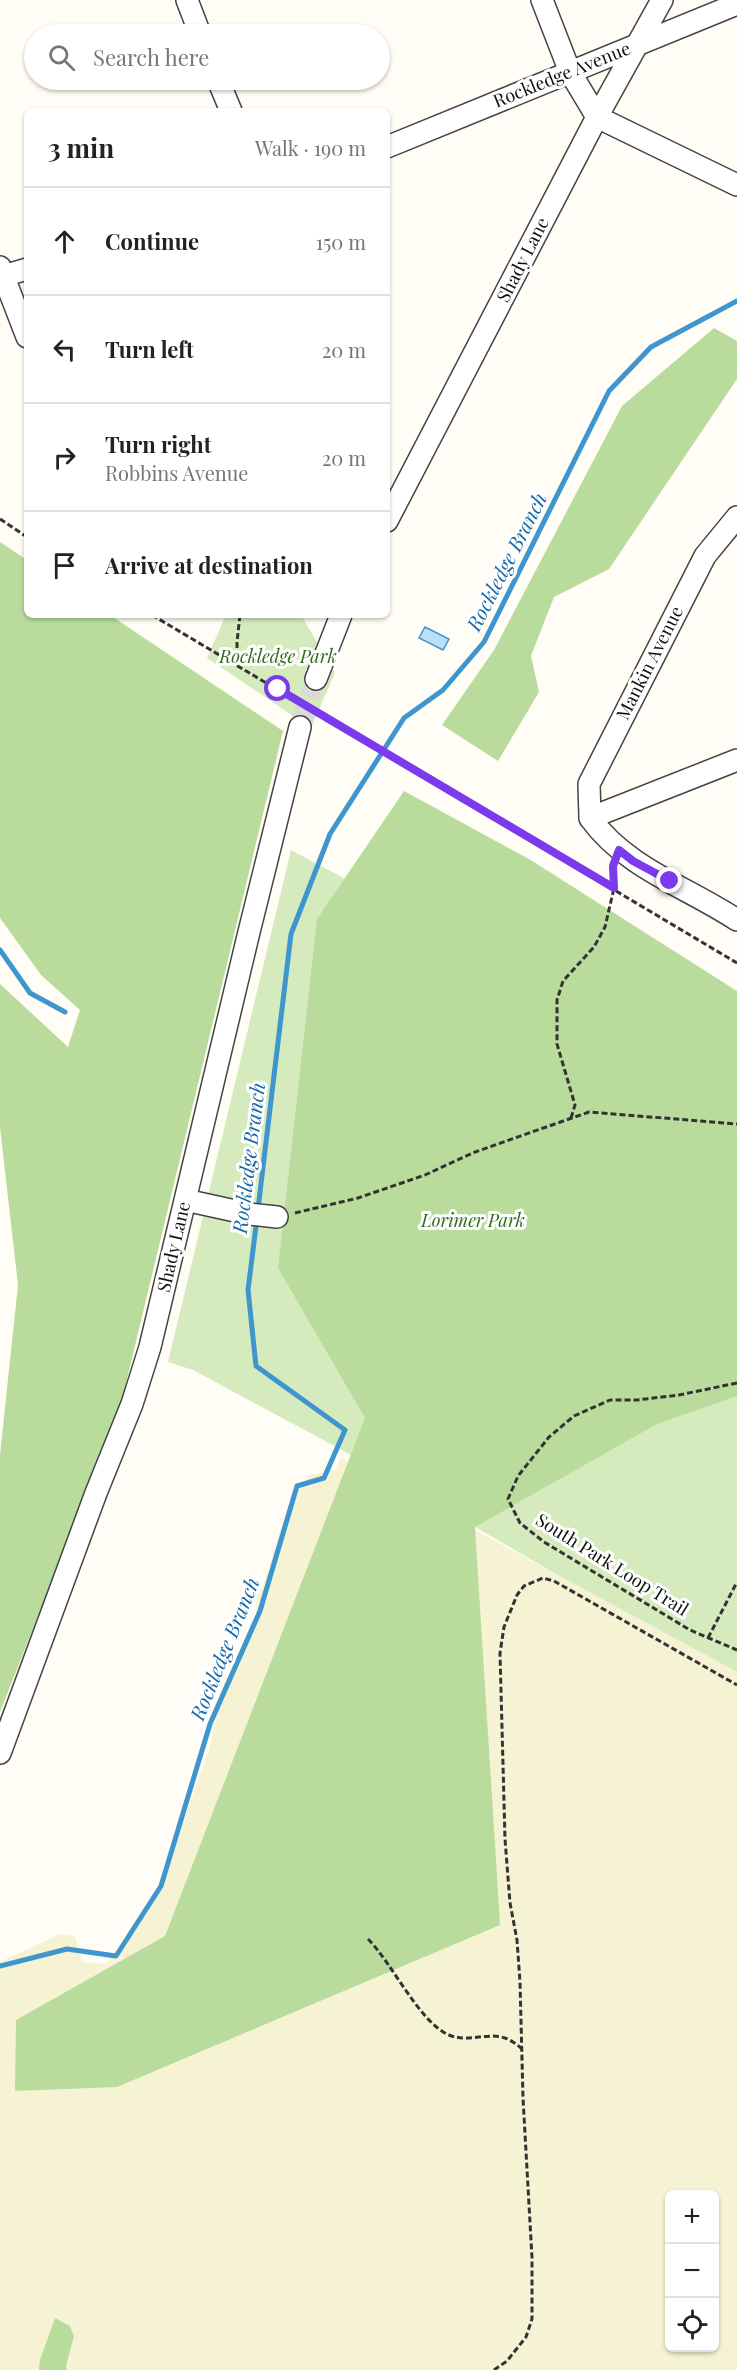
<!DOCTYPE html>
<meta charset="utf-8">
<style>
:root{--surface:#fff;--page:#f2f2f2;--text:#222;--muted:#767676;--line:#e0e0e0}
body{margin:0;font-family:"Playfair Display",serif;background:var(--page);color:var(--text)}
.controls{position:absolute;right:18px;bottom:18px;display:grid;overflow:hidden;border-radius:9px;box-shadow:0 2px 4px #0004}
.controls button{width:54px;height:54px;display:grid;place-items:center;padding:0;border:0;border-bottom:2px solid var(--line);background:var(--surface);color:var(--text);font:30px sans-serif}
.stop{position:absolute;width:18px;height:18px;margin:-14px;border:4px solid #7c3aed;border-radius:50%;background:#fff}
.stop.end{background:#7c3aed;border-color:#fff;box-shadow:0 2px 6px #0008}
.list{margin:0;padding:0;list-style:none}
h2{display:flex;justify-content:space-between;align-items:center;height:78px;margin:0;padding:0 24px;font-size:26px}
h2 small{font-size:20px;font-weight:400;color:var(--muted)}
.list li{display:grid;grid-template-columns:39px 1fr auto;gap:18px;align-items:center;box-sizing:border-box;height:108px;padding:0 24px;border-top:2px solid var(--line)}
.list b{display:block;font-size:22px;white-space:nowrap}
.list p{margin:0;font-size:20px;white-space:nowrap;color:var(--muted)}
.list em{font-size:20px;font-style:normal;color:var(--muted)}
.icon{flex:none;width:33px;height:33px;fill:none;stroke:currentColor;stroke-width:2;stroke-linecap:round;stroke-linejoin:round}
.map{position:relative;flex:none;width:737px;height:2370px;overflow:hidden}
.search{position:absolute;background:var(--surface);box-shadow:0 2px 4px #0004;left:24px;top:24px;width:366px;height:66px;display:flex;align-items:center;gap:15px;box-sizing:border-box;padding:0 21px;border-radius:33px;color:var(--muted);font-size:22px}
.panel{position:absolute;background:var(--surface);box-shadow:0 2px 4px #0004;left:24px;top:108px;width:366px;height:510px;border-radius:9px}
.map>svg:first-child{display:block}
</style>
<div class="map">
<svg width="737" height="2370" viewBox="0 0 737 2370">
<rect width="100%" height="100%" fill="#fffdf5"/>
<path fill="#f6f3d4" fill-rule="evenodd" d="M 340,1457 L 737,1672 L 737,2370 L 0,2370 L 0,1962 L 60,1934 L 75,1936 L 82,1962 L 106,1964 L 125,1941 L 158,1890 L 209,1750 L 223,1686 L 243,1648 L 256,1618 L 257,1597 L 263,1586 L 282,1525 L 297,1493 L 309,1475 L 336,1470 ZM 670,2194 L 714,2194 L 714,2348 L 670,2348 Z"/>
<path fill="#d5ebbd" d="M 226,615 L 301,615 L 335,673 L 311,728 L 207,658 Z
M 291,850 L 366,890 L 737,1042 L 737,1672 L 556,1574 L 475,1527 L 479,1524 L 193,1370 L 168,1362 Z"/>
<path fill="#b9dc9c" d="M 714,328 L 737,341 L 737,379 L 609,569 L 554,597 L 531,656 L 539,692 L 498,761 L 442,725 L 494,650 L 622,406 Z
M 0,542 L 27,560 L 27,615 L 110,615 L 283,731 L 120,1408 L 0,1712 L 0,1455 L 18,1285 L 0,1127 L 0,984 L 68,1047 L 80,1010 L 41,975 L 0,918 Z
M 404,791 L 529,859 L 737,991 L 737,1396 L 657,1424 L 475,1527 L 500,1925 L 117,2087 L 15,2091 L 16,2020 L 165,1936 L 365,1418 L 278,1268 L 317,919 Z
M 55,2318 L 70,2326 L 74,2336 L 66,2366 L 67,2370 L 39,2370 L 40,2360 Z"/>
<path fill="#b9e0f7" stroke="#3f96cf" stroke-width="1.5" d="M 425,627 L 449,639 L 443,650 L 419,638 Z"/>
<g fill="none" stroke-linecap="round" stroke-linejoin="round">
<path stroke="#3f96cf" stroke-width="5" d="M 0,950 L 30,993 L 65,1012
M 258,1209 L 291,934 L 330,834 L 404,718 L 443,690 L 484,642 L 609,391 L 651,347 L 737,301
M 0,1966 L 67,1949 L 116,1956 L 161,1886 L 210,1724 L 260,1611 L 297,1486 L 324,1478 L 345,1430 L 256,1366 L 248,1290 L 257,1218"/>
<path stroke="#dbdad3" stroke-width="21" stroke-dasharray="21 10" stroke-linecap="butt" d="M 300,727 L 316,679"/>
<g stroke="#444" stroke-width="24">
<path id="minor" d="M 187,0 L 200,34
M 542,0 L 570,72 L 597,117 L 737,185
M 218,80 L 231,111
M 387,147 L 737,4
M 0,267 L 27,337
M 0,277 L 27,269
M 387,521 L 597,117 L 662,0
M 316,679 L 341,615
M 590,818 L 589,784 L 705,556 L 737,517
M 590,818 C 626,868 687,887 737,920
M 590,818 L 737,760
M 185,1200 L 249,1214 L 277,1217
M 0,1753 L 96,1493 L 132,1404 L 150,1347 L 249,932 L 300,727"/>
</g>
<path stroke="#333" stroke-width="3" stroke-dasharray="6 3" stroke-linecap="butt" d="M 0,519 L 27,537
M 152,615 L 737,963
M 237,666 L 237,642 L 240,615
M 571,1118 L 575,1105 L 557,1044 L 557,1000 L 563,981 L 594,947 L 605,927 L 614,888 L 613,866
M 295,1213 L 358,1198 L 425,1175 L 475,1152 L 589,1112 L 737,1124
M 737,1383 L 679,1395 L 637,1400 L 610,1400 L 574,1416 L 549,1437 L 518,1476 L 508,1499 L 520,1523 L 544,1542 L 690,1630 L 737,1650
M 708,1638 L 737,1582
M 368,1939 C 392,1963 420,2023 449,2035 C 468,2043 487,2032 505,2038 C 511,2040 516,2044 521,2048
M 494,2370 L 507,2361 L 526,2337 L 532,2319 L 532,2258 L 523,2098 L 520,1982 L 517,1940 L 510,1903 L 505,1839 L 500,1653 L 504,1627 L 517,1595 L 524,1586 L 543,1578 L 554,1581 L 737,1685"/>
<use href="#minor" stroke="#fff" stroke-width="21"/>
</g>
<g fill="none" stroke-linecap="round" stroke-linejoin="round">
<path stroke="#7c3aed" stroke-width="8" d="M 278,689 L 614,888 L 613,866 L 619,850 L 633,861 L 670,881"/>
</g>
<g text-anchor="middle" stroke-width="6" stroke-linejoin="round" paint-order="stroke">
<g font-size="18" fill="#111" stroke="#fff">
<text transform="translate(562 75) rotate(-22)" y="6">Rockledge Avenue</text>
<text transform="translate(523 260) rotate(-63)" y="6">Shady Lane</text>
<text transform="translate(650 663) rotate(-63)" y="6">Mankin Avenue</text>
<text transform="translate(174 1247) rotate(-77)" y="6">Shady Lane</text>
<text transform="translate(612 1565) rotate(32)" y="6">South Park Loop Trail</text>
</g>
<g font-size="18" font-style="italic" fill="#2f6b1f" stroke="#fff">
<text x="278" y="663">Rockledge Park</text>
<text x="473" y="1227">Lorimer Park</text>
</g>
<g font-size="20" font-style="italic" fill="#1768a6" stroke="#fff">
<text transform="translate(507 562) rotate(-63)" y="7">Rockledge Branch</text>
<text transform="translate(249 1158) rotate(-83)" y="7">Rockledge Branch</text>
<text transform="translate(225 1649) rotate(-68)" y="7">Rockledge Branch</text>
</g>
</g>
</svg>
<div class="controls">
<button>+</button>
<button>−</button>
<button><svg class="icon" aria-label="locate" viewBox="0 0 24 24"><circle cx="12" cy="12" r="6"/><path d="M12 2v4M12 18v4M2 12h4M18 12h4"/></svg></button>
</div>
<div class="stop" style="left:278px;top:689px"></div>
<div class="stop end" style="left:670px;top:881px"></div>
<div class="search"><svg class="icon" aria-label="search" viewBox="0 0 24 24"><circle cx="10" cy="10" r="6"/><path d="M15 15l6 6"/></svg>Search here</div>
<section class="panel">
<h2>3 min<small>Walk · 190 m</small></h2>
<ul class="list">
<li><svg class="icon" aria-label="ahead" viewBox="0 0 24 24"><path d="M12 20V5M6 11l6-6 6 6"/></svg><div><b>Continue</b></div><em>150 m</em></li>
<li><svg class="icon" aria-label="left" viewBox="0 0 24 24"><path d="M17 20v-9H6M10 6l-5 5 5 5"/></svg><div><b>Turn left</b></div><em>20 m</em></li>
<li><svg class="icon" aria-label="right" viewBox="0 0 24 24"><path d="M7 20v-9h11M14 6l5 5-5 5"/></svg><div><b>Turn right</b><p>Robbins Avenue</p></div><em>20 m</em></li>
<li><svg class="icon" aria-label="arrive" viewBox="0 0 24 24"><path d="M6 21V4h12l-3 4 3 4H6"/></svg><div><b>Arrive at destination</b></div></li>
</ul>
</section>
</div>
